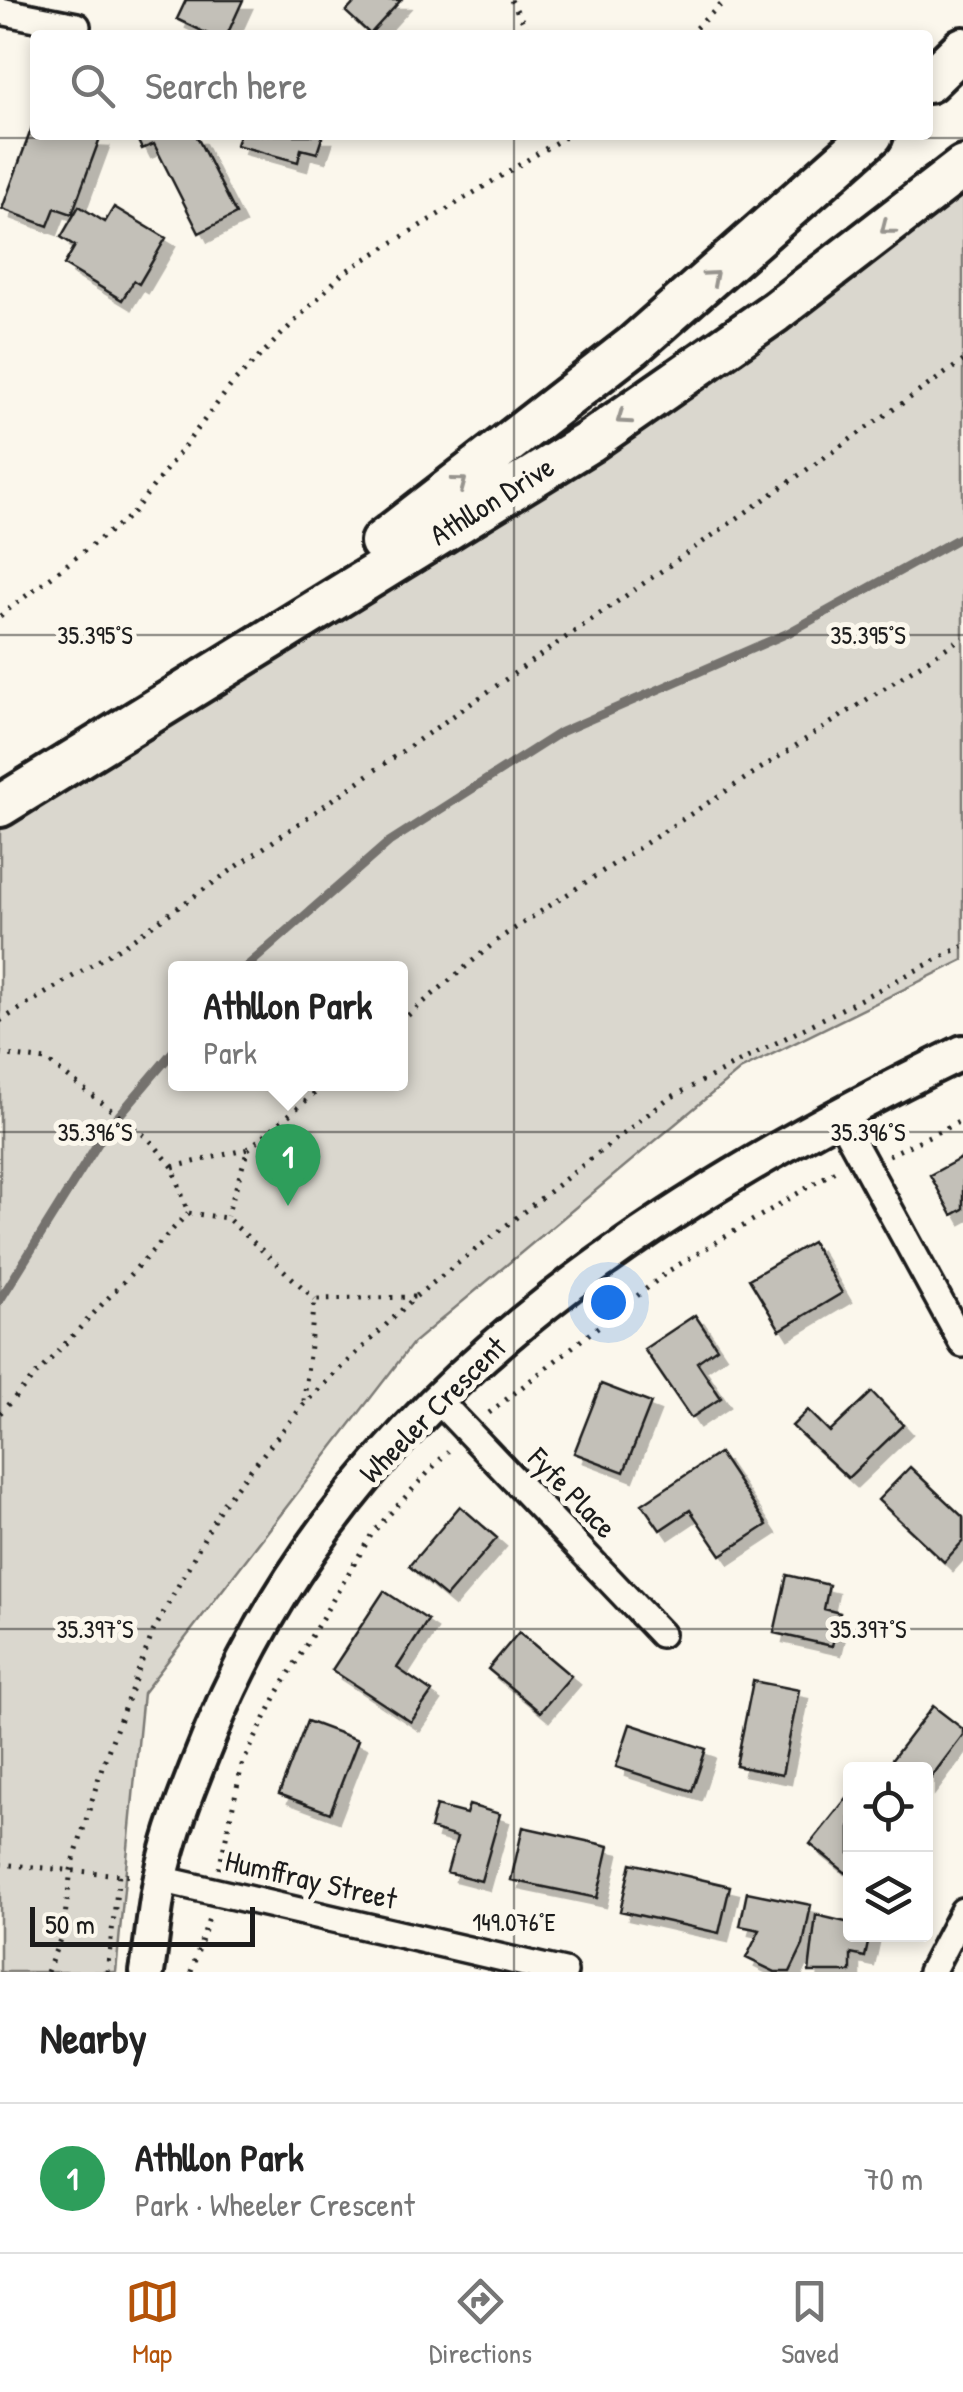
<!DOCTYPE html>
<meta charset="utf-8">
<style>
:root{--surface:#fff;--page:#f2f2f2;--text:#222;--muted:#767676;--line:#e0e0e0;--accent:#b45309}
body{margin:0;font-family:"Patrick Hand",sans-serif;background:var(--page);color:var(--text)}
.controls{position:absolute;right:30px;bottom:30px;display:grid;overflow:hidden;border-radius:10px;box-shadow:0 5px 15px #0003}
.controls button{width:90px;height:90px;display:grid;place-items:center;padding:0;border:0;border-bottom:2px solid var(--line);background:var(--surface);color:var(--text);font:50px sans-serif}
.scale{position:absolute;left:30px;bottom:25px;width:225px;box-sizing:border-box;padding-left:10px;border:5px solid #1c1c1c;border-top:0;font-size:28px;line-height:35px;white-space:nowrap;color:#1c1c1c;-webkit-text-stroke:8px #fbf7ec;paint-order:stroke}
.you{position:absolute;left:608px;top:1302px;width:35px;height:35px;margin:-25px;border:8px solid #fff;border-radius:50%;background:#1a73e8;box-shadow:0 0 0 15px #1a73e833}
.badge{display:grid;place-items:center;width:65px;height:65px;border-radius:50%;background:var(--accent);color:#fff;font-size:32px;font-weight:700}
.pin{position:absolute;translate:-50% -82px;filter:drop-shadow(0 2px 5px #0008)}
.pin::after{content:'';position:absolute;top:52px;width:35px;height:30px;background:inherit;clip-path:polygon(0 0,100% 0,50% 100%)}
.popup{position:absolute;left:168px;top:961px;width:240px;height:130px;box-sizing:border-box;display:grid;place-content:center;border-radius:10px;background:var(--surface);filter:drop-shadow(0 2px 8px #0005);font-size:32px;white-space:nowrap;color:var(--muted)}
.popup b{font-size:38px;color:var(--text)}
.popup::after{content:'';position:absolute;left:50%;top:100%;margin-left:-20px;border:20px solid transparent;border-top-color:var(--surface)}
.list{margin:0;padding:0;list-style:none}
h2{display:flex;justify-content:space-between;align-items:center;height:130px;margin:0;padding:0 40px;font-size:42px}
h2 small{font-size:32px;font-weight:400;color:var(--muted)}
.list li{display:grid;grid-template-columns:65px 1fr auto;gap:30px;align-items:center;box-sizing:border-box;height:150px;padding:0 40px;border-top:2px solid var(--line)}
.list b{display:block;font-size:38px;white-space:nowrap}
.list p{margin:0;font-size:32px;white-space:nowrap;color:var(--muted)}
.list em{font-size:32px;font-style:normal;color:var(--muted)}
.icon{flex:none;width:55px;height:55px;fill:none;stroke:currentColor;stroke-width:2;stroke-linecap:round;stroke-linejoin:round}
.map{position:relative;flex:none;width:963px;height:1972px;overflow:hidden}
.search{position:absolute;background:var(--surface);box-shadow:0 5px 15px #0003;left:30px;right:30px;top:30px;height:110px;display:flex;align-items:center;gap:25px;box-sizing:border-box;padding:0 35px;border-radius:10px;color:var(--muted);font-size:38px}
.sheet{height:280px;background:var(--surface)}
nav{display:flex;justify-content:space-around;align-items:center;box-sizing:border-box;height:140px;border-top:2px solid var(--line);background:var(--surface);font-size:28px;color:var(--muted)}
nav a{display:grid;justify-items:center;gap:5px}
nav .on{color:var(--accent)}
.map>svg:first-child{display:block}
</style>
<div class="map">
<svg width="963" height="1972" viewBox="0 0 963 1972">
<defs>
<filter id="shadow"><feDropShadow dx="9" dy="9" stdDeviation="0" flood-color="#0004"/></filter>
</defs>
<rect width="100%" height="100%" fill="#fbf7ec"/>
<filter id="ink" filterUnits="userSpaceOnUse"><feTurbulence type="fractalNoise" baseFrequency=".01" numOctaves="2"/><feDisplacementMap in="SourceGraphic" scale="20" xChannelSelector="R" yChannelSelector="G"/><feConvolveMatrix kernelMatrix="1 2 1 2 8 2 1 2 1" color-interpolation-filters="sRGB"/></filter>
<g filter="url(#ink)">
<path fill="#dad7ce" stroke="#7b7a75" stroke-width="2.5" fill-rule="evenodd" d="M 963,187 L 963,960 L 740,1070 L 413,1343 L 143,1693 L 116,1972 L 0,1972 L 0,824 L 85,779 ZM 176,968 L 400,968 L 400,1084 L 176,1084 Z"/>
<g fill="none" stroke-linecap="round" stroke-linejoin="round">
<path stroke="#74726e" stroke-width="9" d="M 245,968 L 389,842 L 561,732 L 788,633 L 963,536
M 0,1300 L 105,1132 L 176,1048"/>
</g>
<path fill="#c3c0b8" stroke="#1c1c1c" stroke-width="2.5" filter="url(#shadow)" d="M 186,0 L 243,0 L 227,35 L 210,35 L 177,19 Z
M 357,0 L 401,0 L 370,34 L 346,12 Z
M 35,119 L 35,135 L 100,138 L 72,214 L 55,208 L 48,226 L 2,209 Z
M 135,135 L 196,135 L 236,214 L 199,233 L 154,144 L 142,149 Z
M 239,135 L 323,135 L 317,153 L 301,149 L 298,162 L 236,145 Z
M 79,206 L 105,222 L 114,207 L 166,238 L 139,284 L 134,281 L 122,300 L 64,265 L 75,246 L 61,237 Z
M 963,1157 L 963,1209 L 952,1215 L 930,1175 Z
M 812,1242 L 842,1293 L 780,1330 L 749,1279 Z
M 695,1315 L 717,1348 L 697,1362 L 721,1398 L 691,1418 L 644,1349 Z
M 601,1384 L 651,1403 L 624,1472 L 574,1453 Z
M 872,1392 L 903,1425 L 848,1478 L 792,1426 L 808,1410 L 830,1432 Z
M 719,1453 L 767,1525 L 721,1555 L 690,1510 L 660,1530 L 642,1504 Z
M 910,1467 L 963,1517 L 963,1541 L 944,1562 L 878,1500 Z
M 460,1506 L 497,1538 L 446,1597 L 409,1566 Z
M 787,1575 L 829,1585 L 824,1609 L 840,1613 L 832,1646 L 774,1633 Z
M 384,1591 L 428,1620 L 397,1668 L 432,1692 L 411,1722 L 332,1670 Z
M 519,1632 L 571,1676 L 540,1712 L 488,1669 Z
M 753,1681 L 799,1690 L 782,1775 L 736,1766 Z
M 933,1706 L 963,1729 L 963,1735 L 926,1784 L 926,1770 L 887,1766 Z
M 307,1721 L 358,1740 L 330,1813 L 279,1794 Z
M 630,1724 L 706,1749 L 692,1791 L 616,1767 Z
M 850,1794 L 850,1868 L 846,1873 L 810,1844 Z
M 469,1805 L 500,1814 L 481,1881 L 447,1872 L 457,1837 L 430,1829 L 436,1806 L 466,1814 Z
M 523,1827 L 609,1846 L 597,1898 L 511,1880 Z
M 631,1863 L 730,1886 L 719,1933 L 620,1911 Z
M 747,1892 L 811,1905 L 803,1945 L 790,1972 L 775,1972 L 746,1958 L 760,1930 L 740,1926 Z
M 816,1915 L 850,1923 L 850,1934 L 870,1934 L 865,1957 L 851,1954 L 851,1972 L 809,1972 Z"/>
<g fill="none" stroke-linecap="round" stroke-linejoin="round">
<g stroke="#1c1c1c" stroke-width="32">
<path id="minor" d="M 0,11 L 77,26
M 837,1113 L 963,1344
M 436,1398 L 661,1634
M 160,1879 L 564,1972
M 931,1972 L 963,1911"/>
</g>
<g stroke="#1c1c1c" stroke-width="40">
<path id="tertiary" d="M 147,1972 C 152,1942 154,1912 160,1882 C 170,1831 192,1779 211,1732 C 348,1397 651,1204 963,1052"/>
</g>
<g stroke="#1c1c1c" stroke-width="48">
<path id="primary" d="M 928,82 L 963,48
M 381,542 L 633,346 L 872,135
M 0,806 L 589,442 L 775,312 L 963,167"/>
</g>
<path stroke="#1c1c1c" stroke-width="5" stroke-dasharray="2.5 8" stroke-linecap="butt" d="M 511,0 L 530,35
M 688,35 L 726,0
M 0,616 L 131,515 L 233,383 L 343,273 L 568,135
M 0,1021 L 124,945 L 963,361
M 400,1022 L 500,938 L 963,637
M 0,1054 L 46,1060 L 149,1139 L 173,1167 L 188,1213 L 227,1218 L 315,1299
M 248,1149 L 326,1084
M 889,1155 L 963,1120
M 173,1167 L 248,1149 L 227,1216
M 304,1401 L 315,1299 L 415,1297
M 0,1413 L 188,1213
M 489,1413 L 670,1270 L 840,1168
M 0,1864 L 132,1876
M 219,1869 L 242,1765 L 277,1694 L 373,1532 L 448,1451
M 47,1972 L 63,1932 L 71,1870 L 102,1767 L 153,1632 L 222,1505 L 304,1404 L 415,1297 L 666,1100 L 963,946
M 107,1972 L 119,1875
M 191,1972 L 209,1918"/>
<use href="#minor" stroke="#fbf7ec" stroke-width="25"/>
<use href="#tertiary" stroke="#fbf7ec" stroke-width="32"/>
<use href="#primary" stroke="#fbf7ec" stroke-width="40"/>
</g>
<defs><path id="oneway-chevron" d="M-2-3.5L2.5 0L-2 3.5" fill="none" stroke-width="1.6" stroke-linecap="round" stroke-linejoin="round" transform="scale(2.5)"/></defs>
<g stroke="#97948e">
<use href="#oneway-chevron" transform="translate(887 228) rotate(142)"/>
<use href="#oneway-chevron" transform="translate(712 277) rotate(-41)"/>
<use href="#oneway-chevron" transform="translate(623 418) rotate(145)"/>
<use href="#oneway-chevron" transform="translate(460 483) rotate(-37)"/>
</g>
</g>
<path fill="none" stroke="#1c1c1c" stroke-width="2.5" stroke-opacity="0.45" d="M 514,0 L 514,35M 514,135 L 514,1972M 0,138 L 963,138M 0,635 L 963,635M 0,1132 L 963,1132M 0,1629 L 963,1629"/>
<g text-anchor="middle" stroke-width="10" stroke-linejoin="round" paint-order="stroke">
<g font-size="30" fill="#1c1c1c" stroke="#fbf7ec">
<text transform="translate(492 501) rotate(-32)" y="10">Athllon Drive</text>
<text transform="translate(433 1410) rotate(-45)" y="10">Wheeler Crescent</text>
<text transform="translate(572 1493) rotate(46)" y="10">Fyfe Place</text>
<text transform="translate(311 1880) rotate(13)" y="10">Humffray Street</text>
</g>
</g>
<g font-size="25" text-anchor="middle" fill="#1c1c1c" stroke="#fbf7ec" stroke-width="10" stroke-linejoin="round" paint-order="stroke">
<text x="95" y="644">35.395°S</text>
<text x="868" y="644">35.395°S</text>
<text x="95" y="1141">35.396°S</text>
<text x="868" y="1141">35.396°S</text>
<text x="95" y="1638">35.397°S</text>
<text x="868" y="1638">35.397°S</text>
<text x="514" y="1931">149.076°E</text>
</g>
</svg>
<div class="controls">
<button><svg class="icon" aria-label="locate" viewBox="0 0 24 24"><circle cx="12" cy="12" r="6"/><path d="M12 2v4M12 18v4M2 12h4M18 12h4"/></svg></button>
<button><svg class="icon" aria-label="layers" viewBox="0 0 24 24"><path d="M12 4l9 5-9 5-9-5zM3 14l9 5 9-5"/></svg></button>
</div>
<div class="scale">50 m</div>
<div class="you"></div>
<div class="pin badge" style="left:288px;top:1206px;background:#2e9e5b">1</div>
<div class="popup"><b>Athllon Park</b>Park</div>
<div class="search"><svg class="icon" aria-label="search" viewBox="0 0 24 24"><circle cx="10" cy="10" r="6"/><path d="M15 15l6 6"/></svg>Search here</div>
</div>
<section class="sheet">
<h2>Nearby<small></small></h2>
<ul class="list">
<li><span class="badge" style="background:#2e9e5b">1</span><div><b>Athllon Park</b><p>Park · Wheeler Crescent</p></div><em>70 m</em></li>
</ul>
</section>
<nav>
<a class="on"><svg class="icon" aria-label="map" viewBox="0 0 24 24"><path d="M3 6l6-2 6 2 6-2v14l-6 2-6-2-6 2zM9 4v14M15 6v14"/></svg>Map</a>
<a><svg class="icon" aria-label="directions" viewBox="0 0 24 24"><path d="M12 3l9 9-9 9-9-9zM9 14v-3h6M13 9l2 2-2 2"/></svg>Directions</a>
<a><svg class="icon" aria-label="saved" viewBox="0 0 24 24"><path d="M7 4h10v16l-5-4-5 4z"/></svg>Saved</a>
</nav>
